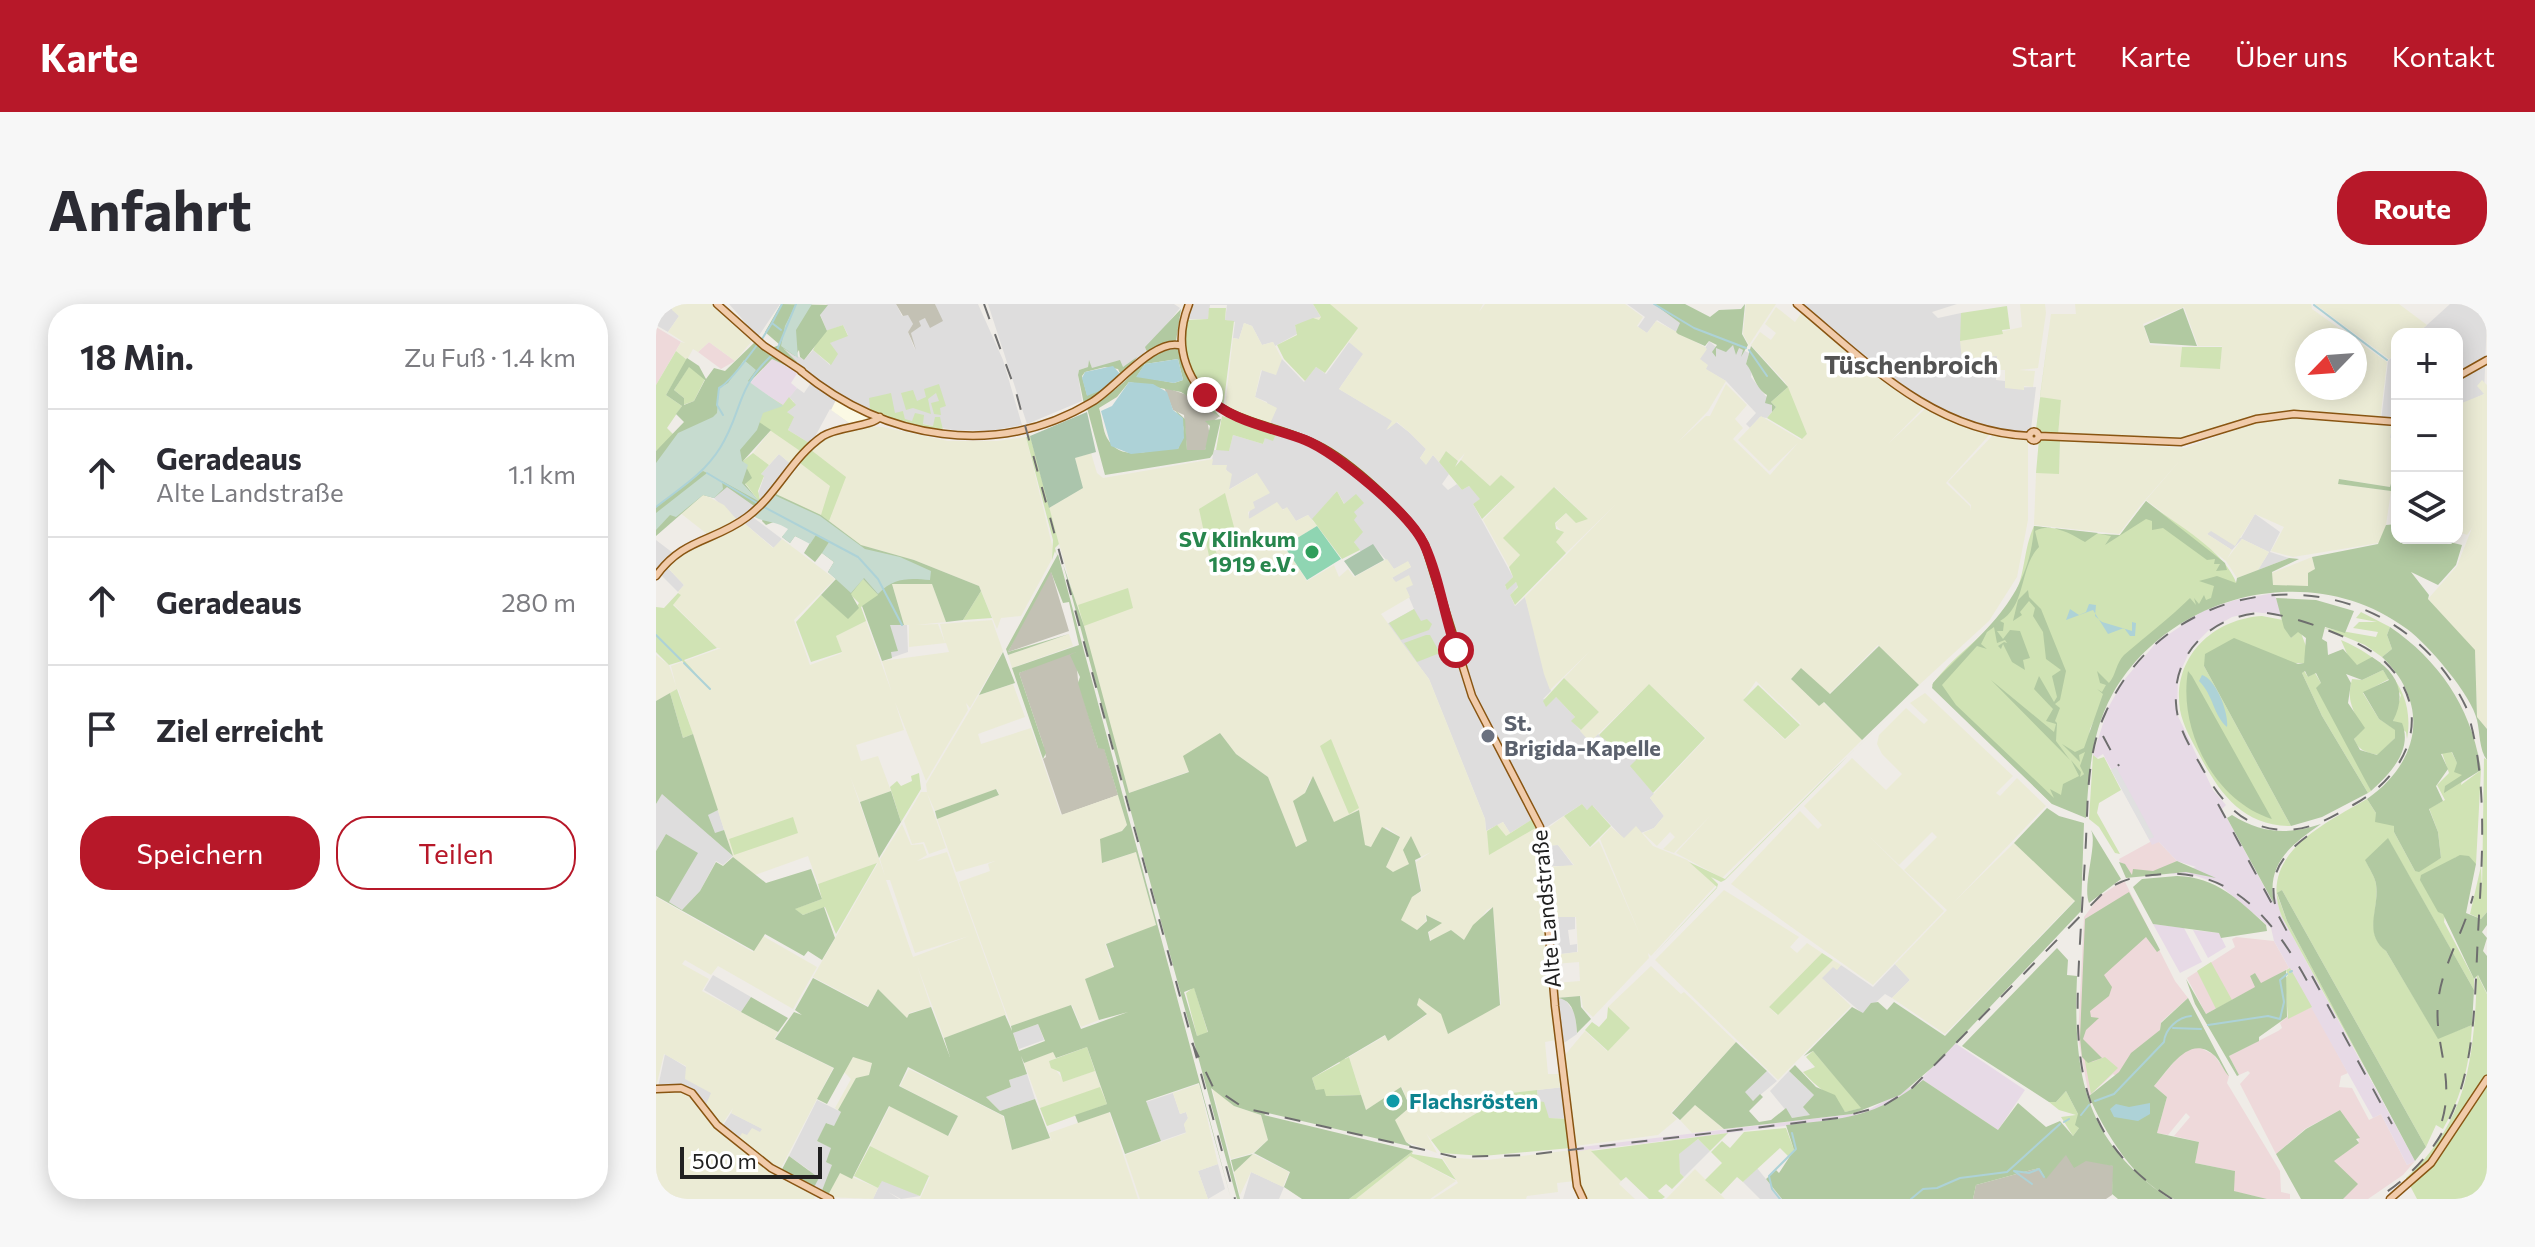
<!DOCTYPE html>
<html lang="de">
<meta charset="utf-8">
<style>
:root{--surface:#fff;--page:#f7f7f7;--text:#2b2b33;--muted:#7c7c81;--line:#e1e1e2;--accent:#b71829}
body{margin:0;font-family:Commissioner,sans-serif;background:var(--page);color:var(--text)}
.controls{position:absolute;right:24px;top:24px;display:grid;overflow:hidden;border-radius:16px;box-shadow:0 4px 20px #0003}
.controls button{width:72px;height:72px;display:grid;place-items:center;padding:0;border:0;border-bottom:2px solid var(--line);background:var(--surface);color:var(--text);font:40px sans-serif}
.compass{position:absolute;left:1639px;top:24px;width:72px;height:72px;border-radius:50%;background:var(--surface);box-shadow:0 4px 20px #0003;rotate:245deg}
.scale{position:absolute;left:24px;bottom:20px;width:142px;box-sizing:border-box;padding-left:8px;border:4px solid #202020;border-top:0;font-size:22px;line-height:28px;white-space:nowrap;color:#202020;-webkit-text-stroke:6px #fff;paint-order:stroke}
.stop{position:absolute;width:24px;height:24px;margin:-18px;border:6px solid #b71829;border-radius:50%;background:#fff}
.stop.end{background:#b71829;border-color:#fff;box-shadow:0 2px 8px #0008}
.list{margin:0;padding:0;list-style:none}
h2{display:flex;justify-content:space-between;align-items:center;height:104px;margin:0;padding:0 32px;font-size:34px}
h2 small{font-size:26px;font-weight:400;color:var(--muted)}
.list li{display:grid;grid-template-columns:52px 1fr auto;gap:24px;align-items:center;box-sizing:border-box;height:128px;padding:0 32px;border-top:2px solid var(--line)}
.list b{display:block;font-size:30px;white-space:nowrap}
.list p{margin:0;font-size:26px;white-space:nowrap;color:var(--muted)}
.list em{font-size:26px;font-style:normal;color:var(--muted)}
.actions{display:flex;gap:16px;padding:24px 32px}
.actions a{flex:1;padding:18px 0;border:2px solid var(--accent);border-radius:32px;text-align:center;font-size:28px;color:var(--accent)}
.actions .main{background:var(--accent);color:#fff}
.icon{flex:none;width:44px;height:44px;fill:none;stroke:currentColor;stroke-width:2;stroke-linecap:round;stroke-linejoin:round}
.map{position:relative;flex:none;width:1831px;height:895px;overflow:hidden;border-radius:32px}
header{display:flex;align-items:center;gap:48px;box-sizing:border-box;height:112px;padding:0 40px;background:var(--accent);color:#fff}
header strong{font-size:38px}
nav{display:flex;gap:44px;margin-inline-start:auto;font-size:28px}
.intro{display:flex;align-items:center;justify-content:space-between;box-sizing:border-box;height:192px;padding:0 48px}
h1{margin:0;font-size:56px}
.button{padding:20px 36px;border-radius:32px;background:var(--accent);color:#fff;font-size:28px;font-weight:700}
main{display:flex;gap:48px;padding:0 48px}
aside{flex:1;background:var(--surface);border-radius:32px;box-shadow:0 4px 20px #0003}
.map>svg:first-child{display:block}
</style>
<header>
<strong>Karte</strong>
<nav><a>Start</a><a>Karte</a><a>Über uns</a><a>Kontakt</a></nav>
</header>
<div class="intro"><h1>Anfahrt</h1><a class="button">Route</a></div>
<main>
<aside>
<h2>18 Min.<small>Zu Fuß · 1.4 km</small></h2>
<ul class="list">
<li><svg class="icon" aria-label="ahead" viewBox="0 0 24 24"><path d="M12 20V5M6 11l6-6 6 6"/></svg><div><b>Geradeaus</b><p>Alte Landstraße</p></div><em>1.1 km</em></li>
<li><svg class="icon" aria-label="ahead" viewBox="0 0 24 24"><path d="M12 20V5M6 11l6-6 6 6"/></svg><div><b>Geradeaus</b></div><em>280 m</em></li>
<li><svg class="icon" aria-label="arrive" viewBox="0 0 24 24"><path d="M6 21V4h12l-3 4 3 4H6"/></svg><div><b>Ziel erreicht</b></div></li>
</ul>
<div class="actions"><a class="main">Speichern</a><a>Teilen</a></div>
</aside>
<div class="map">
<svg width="1831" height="895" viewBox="0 0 1831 895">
<rect width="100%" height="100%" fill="#efece7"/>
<path fill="#dedddd" d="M 2,0 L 16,0 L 15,4 L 23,12 L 12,28 L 0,21 Z
M 73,0 L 124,0 L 102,33 Z
M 171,0 L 240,0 L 246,12 L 252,10 L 257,20 L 252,28 L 259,46 L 255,29 L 262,17 L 269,14 L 286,17 L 279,0 L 322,0 L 347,56 L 366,121 L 333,127 L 297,126 L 249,116 L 247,108 L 194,120 L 174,105 L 155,140 L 132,126 L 137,114 L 129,106 L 138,98 L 133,93 L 141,84 L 148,89 L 159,73 L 126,46 L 127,43 L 148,56 L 157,46 L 174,61 L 173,39 L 192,31 L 187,21 L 171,27 L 164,10 Z
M 332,0 L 518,0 L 524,4 L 483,55 L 467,63 L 436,64 L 433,57 L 432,63 L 423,66 L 422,71 L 426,97 L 371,120 Z
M 536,0 L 657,0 L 665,13 L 639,21 L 641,30 L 619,42 L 617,38 L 606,41 L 596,22 L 588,19 L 583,35 L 577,34 L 579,18 L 569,16 L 571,1 L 554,1 L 552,15 L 531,15 Z
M 971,0 L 1001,0 L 1027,17 L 1020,28 L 1001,16 L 991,29 L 982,23 L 989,13 Z
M 1143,0 L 1301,0 L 1276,8 L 1282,14 L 1305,9 L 1307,55 L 1341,51 L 1340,76 L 1349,77 L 1349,84 L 1380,83 L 1375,125 L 1370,130 L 1335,124 L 1294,112 L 1250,87 Z
M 1794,0 L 1820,0 L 1831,13 L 1828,90 L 1802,103 L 1801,30 L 1761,30 Z
M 1053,37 L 1060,43 L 1077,41 L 1093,49 L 1090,60 L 1096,66 L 1095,73 L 1119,104 L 1111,114 L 1104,113 L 1094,124 L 1090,120 L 1100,109 L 1070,77 L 1049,65 L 1043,56 Z
M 693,38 L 708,49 L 683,85 L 737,117 L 731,126 L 740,118 L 754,129 L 770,145 L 764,154 L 770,160 L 777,151 L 793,170 L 786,180 L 792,186 L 801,180 L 806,186 L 813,182 L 825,195 L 817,200 L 857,273 L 849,282 L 851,285 L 860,278 L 862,282 L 854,291 L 859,302 L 869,293 L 895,387 L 887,395 L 900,393 L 919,413 L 916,417 L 934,437 L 942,430 L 969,453 L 975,448 L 982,455 L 975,462 L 998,490 L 994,494 L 1008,512 L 998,524 L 985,529 L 980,523 L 968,535 L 937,502 L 931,506 L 926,500 L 883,528 L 854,529 L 847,518 L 830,527 L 829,515 L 773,375 L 731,320 L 758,305 L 749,284 L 753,272 L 739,279 L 736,273 L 755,263 L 752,258 L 738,265 L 717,241 L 705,248 L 698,238 L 697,215 L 681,187 L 656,216 L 652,211 L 640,217 L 631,204 L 592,215 L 601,169 L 572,186 L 572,169 L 568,161 L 555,161 L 558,146 L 573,146 L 577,131 L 607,140 L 609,133 L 617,136 L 621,129 L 613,122 L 611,98 L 599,93 L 606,66 L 626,55 L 648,78 L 660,63 L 670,70 Z
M 1741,48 L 1741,135 L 1734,134 L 1735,118 L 1725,117 L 1732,57 Z
M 123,150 L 136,161 L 106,197 L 102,190 L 108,173 L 105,170 Z
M 65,177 L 103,202 L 94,211 L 126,235 L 118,244 L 88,219 L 84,220 L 58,194 L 67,185 Z
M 1599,210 L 1624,228 L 1614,248 L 1633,254 L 1602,266 L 1613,248 L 1586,235 L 1576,246 L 1551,230 L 1554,226 L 1585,234 Z
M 0,236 L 17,249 L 8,260 L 28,281 L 22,288 L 4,270 L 0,275 Z
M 234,321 L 251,321 L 252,348 L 226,357 Z
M 6,489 L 51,511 L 62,506 L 68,526 L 54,532 L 77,552 L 67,561 L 60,557 L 44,587 L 26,606 L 13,598 L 10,530 L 0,547 L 0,500 Z
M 902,541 L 917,561 L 916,562 L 891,562 L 889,542 Z
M 919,612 L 919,625 L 912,626 L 914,641 L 921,640 L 921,648 L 897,651 L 895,613 Z
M 1239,660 L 1254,676 L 1236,694 L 1229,690 L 1207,710 L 1165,674 L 1177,662 L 1181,665 L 1185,661 L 1217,683 Z
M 57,671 L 95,693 L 85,708 L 48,686 Z
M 907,693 L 919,709 L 921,730 L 908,739 L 901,694 Z
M 382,720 L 388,736 L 363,745 L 357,729 Z
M 9,750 L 30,763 L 56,789 L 49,803 L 39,788 L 2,783 Z
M 1111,767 L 1121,777 L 1097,797 L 1088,788 Z
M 1133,767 L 1158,791 L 1155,811 L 1136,814 L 1114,787 Z
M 371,770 L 379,795 L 344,807 L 330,793 L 355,783 L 353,776 Z
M 908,783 L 912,815 L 893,814 L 882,798 L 881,786 Z
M 517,789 L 524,810 L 530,808 L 532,814 L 528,821 L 531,828 L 505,837 L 490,798 Z
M 161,796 L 185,808 L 178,823 L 171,819 L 161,837 L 176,844 L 177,861 L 165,889 L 157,885 L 153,866 L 133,852 Z
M 75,809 L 107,825 L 105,828 L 82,836 L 66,823 Z
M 1042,835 L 1054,847 L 1028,873 L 1024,869 L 1022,850 Z
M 562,860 L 569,885 L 552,895 L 542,867 Z
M 1101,864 L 1126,895 L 1104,895 L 1087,878 Z
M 595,868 L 628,883 L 623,895 L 587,895 Z
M 226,876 L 236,879 L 264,892 L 245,895 L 232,888 L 243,895 L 217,895 Z"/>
<path fill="#eed9da" d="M 0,23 L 25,38 L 0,81 Z
M 53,38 L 79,57 L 65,65 L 42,48 Z
M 1494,538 L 1503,538 L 1521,557 L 1504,568 L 1470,574 L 1463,555 Z
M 1468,576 L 1519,677 L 1532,694 L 1505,718 L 1504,726 L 1462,773 L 1457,770 L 1433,792 L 1422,734 L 1428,613 L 1444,592 Z
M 1580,633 L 1618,637 L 1633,664 L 1605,680 L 1599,669 L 1594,672 L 1600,683 L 1550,710 L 1531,674 L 1579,643 L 1576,635 Z
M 1656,703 L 1692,769 L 1685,772 L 1683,783 L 1696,784 L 1713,816 L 1725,810 L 1751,861 L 1759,857 L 1747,871 L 1712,895 L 1687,895 L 1701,880 L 1677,857 L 1702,840 L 1703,833 L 1684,806 L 1649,825 L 1620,850 L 1584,780 L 1594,769 L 1592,767 L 1583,771 L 1573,752 L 1622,727 L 1626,724 L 1624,719 L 1631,713 Z
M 1543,743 L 1558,751 L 1573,772 L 1571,779 L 1624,867 L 1625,888 L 1634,890 L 1634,895 L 1611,895 L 1577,887 L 1579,867 L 1539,859 L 1543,838 L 1518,832 L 1534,813 L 1530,809 L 1512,831 L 1501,829 L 1511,793 L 1498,782 L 1528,746 Z"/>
<path fill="#e7dae6" d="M 116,55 L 142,68 L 135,79 L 141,84 L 127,102 L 94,79 Z
M 1618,289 L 1626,311 L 1597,308 L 1576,313 L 1553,326 L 1535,344 L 1522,373 L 1521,410 L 1557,486 L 1570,501 L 1566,505 L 1611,588 L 1619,590 L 1626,613 L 1759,857 L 1751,861 L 1725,810 L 1717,814 L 1618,637 L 1615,624 L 1561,579 L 1537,571 L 1514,570 L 1540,563 L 1521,557 L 1503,538 L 1496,541 L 1447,450 L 1441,454 L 1437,451 L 1452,404 L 1467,377 L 1500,339 L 1547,307 L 1579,296 Z
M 1497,620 L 1528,624 L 1546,658 L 1524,669 Z
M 1537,626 L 1563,629 L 1570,643 L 1552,654 Z
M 1299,739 L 1369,786 L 1342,826 L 1267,776 L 1232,802 L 1192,814 L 918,848 L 917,844 L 1196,810 L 1214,805 L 1260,780 Z"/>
<path fill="#fbf9e4" d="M 181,94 L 215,113 L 215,116 L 193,119 L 175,106 Z"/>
<path fill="#c3c1b4" d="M 240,0 L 279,0 L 287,17 L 274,24 L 269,14 L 263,17 L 265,22 L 255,29 L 260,46 L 252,28 L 257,20 L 252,11 L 247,12 Z
M 508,83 L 534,92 L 564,112 L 552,121 L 554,132 L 549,146 L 531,147 L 528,111 L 517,106 Z
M 395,267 L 413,327 L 352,348 L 370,311 Z
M 419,345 L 422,376 L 442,444 L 448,444 L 462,491 L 406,511 L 387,455 L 390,453 L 387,440 L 363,369 Z
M 1410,850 L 1458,862 L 1456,891 L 1450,895 L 1317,895 L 1320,881 L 1383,864 L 1390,874 Z"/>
<path fill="#ebebd5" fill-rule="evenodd" d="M 17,0 L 56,0 L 96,37 L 79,57 L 53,38 L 42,48 L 37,45 L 31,56 L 20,47 L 25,38 L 29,39 L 12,28 L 23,12 L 16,6 Z
M 657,0 L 827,0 L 823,8 L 829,0 L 969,0 L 987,13 L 981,22 L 991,29 L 1000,17 L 1049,43 L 1051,45 L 1044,55 L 1052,61 L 1050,65 L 1070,77 L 1052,107 L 1021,139 L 1050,112 L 1054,112 L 1070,80 L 1091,101 L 1079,115 L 1087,124 L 1077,135 L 1114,171 L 1142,139 L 1113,167 L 1082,136 L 1105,112 L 1145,136 L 1151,130 L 1129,78 L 1095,41 L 1104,28 L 1115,36 L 1120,29 L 1109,20 L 1120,3 L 1139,18 L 1146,8 L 1216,65 L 1214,68 L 1217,65 L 1268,103 L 1232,140 L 1269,105 L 1335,129 L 1290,179 L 1314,202 L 1314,207 L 1315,201 L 1292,178 L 1337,131 L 1372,137 L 1372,216 L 1361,273 L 1333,317 L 1263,381 L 1222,341 L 1173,390 L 1145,364 L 1135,375 L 1163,402 L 1167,398 L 1206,436 L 1066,574 L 1020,549 L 1055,511 L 1018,549 L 1007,545 L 1019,533 L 1014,528 L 1001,542 L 987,529 L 998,524 L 1008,512 L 994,494 L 1050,434 L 993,380 L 934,438 L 924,427 L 943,408 L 908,374 L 934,347 L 894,386 L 888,370 L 869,293 L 960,200 L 910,249 L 899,237 L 907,229 L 899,220 L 910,209 L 917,216 L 932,215 L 899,183 L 848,234 L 864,251 L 853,263 L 827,216 L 859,183 L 845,171 L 835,183 L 805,156 L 809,149 L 802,157 L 790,147 L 783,158 L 777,151 L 770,161 L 764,154 L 770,145 L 754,129 L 741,118 L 730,126 L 736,117 L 683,85 L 707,50 L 693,38 L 704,23 L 686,46 L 657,14 L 665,13 ZM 1100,377 L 1145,420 L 1153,412 L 1129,436 L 1087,396 Z
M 1090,0 L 1120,0 L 1093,41 L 1087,30 Z
M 1364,0 L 1389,0 L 1390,9 L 1382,64 L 1363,66 L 1379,67 L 1377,83 L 1368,82 L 1368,86 L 1349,84 L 1349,66 L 1342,66 L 1341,52 L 1306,55 L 1304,37 L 1366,23 Z
M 1419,0 L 1655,0 L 1656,5 L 1731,58 L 1724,117 L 1645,107 L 1618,110 L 1529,136 L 1402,132 L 1405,96 L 1385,94 L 1384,91 L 1395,10 L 1420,10 ZM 1528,3 L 1542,42 L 1566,42 L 1564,65 L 1525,63 L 1526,43 L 1494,41 L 1487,20 ZM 1651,36 L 1699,36 L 1699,84 L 1651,84 Z
M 1659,0 L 1743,0 L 1771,21 L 1760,30 L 1741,30 L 1741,48 L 1733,55 Z
M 588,19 L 596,22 L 606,41 L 617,38 L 626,55 L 620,71 L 605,66 L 599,93 L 621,104 L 613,122 L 569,103 L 577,34 L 583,35 Z
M 1826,76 L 1831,81 L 1831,425 L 1821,413 L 1819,347 L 1772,295 L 1801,262 L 1816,224 L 1811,231 L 1801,227 L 1801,101 L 1828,90 L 1821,82 Z
M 1641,113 L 1736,122 L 1734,134 L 1741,135 L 1741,158 L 1734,183 L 1684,175 L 1682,180 L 1735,187 L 1730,221 L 1723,239 L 1637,253 L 1615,247 L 1628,223 L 1599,210 L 1579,242 L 1555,227 L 1551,230 L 1576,246 L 1571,255 L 1586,235 L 1613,248 L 1602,266 L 1581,274 L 1570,257 L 1490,196 L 1526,154 L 1484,202 L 1463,230 L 1378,221 L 1380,169 L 1403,169 L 1404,137 L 1529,144 L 1601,118 Z
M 204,122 L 227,123 L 292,137 L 341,137 L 370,133 L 397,245 L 396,255 L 365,312 L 345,314 L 341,325 L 323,282 L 258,256 L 205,241 L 173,217 L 120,190 L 160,141 L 181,128 Z
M 115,126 L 147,149 L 136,161 L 123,150 L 113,161 L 97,149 Z
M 435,149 L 441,169 L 447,174 L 557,155 L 556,161 L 571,161 L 570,166 L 576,170 L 573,186 L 601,169 L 614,189 L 597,198 L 599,204 L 592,208 L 593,215 L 621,198 L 627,206 L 631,203 L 640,217 L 652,211 L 661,222 L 628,242 L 651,277 L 678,261 L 683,273 L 692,265 L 698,273 L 731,255 L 738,265 L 752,257 L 755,263 L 736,274 L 740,278 L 753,271 L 757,281 L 750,284 L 754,293 L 725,310 L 773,375 L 829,515 L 830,527 L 847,518 L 854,529 L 880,513 L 882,519 L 898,707 L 894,709 L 897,709 L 900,736 L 889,738 L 892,770 L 906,770 L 908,783 L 855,789 L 775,836 L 770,829 L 781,849 L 750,838 L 738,816 L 755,803 L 751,796 L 755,792 L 750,794 L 746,783 L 710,806 L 693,753 L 729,732 L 732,737 L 771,711 L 761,701 L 763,693 L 788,709 L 792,730 L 845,700 L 837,603 L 831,606 L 808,636 L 795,626 L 775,637 L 773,628 L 785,619 L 781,616 L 769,611 L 770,617 L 761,626 L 744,616 L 756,593 L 766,587 L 760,558 L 775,548 L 765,553 L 755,533 L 753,560 L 737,569 L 730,563 L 744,533 L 730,523 L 715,543 L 708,541 L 702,506 L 678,519 L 654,475 L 649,489 L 651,537 L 640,543 L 612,473 L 580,450 L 564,429 L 534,467 L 473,489 L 393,204 L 426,184 L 419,154 Z
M 47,190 L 68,201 L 82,217 L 51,230 L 23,208 Z
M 88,219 L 117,244 L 126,235 L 179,275 L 138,316 L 154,361 L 186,349 L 180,332 L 210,317 L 236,389 L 226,357 L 293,348 L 290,339 L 253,343 L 253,321 L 248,321 L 236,280 L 276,280 L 290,318 L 259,321 L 282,320 L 289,339 L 284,320 L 336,316 L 347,347 L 314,404 L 310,399 L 312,406 L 270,477 L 239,398 L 248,426 L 200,441 L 205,457 L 222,452 L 235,487 L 204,498 L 194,472 L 229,572 L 224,555 L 246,520 L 255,541 L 267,540 L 271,551 L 261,557 L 291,548 L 350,711 L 288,734 L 261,661 L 275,703 L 253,709 L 251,714 L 222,685 L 212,702 L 157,673 L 222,559 L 162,580 L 152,552 L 99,571 L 77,553 L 22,385 L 0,397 L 0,351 L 13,361 L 20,382 L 15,362 L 26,358 L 46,375 L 29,357 L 65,344 L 61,344 L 17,300 L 25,291 L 22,288 L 28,281 L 11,263 L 22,250 ZM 230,576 L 234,576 L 259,649 L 313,632 L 257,653 Z
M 1656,253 L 1659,266 L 1652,282 L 1617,282 L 1616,269 Z
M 413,330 L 417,342 L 356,364 L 352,351 Z
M 357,380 L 369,413 L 322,430 L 325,440 L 375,424 L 405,511 L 462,491 L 471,521 L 447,547 L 447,559 L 480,548 L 500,622 L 449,640 L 457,664 L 429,675 L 443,716 L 425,723 L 416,701 L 355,722 L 303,578 L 334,567 L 332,560 L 339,557 L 300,568 L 281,515 L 343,491 L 341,485 L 279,507 L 271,489 L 290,544 L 273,550 L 268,538 L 256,540 L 248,517 L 265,488 L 271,488 L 270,480 L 323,391 Z
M 1269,389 L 1357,472 L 1340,489 L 1344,492 L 1361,474 L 1390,502 L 1297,599 L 1358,539 L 1419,596 L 1289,730 L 1236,694 L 1254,676 L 1239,660 L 1291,606 L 1248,566 L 1281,533 L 1276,528 L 1243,561 L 1212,531 L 1288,607 L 1217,681 L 1075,580 L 1144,507 L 1162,525 L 1166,521 L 1148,502 L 1196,454 L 1230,486 L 1246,470 L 1226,450 L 1221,440 L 1223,431 L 1250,404 L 1268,420 L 1272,416 L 1254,399 Z
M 908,512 L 934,544 L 943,537 L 985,633 L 944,535 L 955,523 L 968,534 L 980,522 L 997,542 L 1031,556 L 1060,581 L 995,652 L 992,649 L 993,654 L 937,713 L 927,704 L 925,692 L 901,694 L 900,679 L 924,677 L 923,658 L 898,660 L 897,651 L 922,648 L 920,613 L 896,613 L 892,563 L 918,561 L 902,541 L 889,542 L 888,527 Z
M 1068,586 L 1143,633 L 1134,643 L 1141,649 L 1151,639 L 1166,649 L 1113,703 L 1121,711 L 1177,656 L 1185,661 L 1181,666 L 1177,663 L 1166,674 L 1195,702 L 1122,776 L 999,656 Z
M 0,593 L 97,648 L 107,632 L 161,663 L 137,705 L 62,662 L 55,671 L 29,656 L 26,660 L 53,675 L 46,687 L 122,728 L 118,735 L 177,764 L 123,868 L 82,836 L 86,829 L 91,831 L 96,824 L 104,828 L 106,825 L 75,809 L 77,804 L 67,819 L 62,820 L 49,803 L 55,789 L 29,775 L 30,762 L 8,750 L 0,783 Z
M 995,662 L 1025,690 L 1028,688 L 1080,738 L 1015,809 L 1021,815 L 1002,831 L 919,842 L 909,751 L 929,727 L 951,747 L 974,724 L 952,703 Z
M 398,747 L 400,754 L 393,757 L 408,777 L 439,767 L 451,800 L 391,822 L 368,759 Z
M 197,753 L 216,758 L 213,771 L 200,775 L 182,806 L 179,804 L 195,775 L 188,768 Z
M 253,765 L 347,812 L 356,846 L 394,834 L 396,838 L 393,829 L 453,808 L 482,895 L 264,895 L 274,873 L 214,842 L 234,802 L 293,832 L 302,812 L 244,782 Z
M 543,780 L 562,860 L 542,867 L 552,895 L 484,895 L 469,851 L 530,829 L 528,820 L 532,814 L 530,808 L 524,810 L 517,789 Z
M 556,784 L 578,802 L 605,811 L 612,836 L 597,849 L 575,855 Z
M 20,785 L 35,789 L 56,816 L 119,867 L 160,890 L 158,895 L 0,895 L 0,786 Z
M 1039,801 L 1068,825 L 1036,829 L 1024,816 Z
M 935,845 L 965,877 L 963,880 L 979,895 L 930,895 L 923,880 L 919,848 Z
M 916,846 L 919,877 L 901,879 L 902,888 L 871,892 L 870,895 L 777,895 L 802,879 L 786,853 L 831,856 Z
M 597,850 L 633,868 L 627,883 L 595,868 L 584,891 L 578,868 Z
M 754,852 L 800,877 L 774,895 L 700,895 Z
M 1039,865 L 1069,895 L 1010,895 Z
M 184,868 L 222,884 L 217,895 L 171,893 Z"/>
<path fill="#d0e3b4" d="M 657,0 L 674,0 L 702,24 L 669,69 L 660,63 L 649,77 L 628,55 L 621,41 L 641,31 L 639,21 L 657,14 L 663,16 L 665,13 Z
M 1351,2 L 1354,25 L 1346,26 L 1347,30 L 1304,37 L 1305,9 Z
M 553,4 L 570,4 L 569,16 L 578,17 L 567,104 C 538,80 525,54 530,16 L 552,15 Z
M 1395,10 L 1384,93 L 1405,96 L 1402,132 L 1384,130 L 1380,125 Z
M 187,21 L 192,32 L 174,39 L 182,50 L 175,61 L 157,46 L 166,28 Z
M 1526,43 L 1566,43 L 1564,65 L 1524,63 Z
M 20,47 L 31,56 L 10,91 L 26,102 L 11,124 L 18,131 L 0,147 L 0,81 Z
M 33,62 L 49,75 L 38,97 L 27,101 L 28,94 L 18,86 Z
M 283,80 L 290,102 L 284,104 L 285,111 L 278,110 L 275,99 L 283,97 L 280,89 L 272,95 L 275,110 L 257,104 L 250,106 L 245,89 L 257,86 L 261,97 L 270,93 L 268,85 Z
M 1132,83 L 1151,130 L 1146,135 L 1111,114 L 1120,103 L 1115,98 Z
M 106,88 L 127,101 L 133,93 L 140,101 L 131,108 L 138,113 L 132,126 L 155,140 L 161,135 L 147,149 L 96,114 Z
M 235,89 L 239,109 L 247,107 L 249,115 L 256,117 L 259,109 L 268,111 L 267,120 L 277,122 L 279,113 L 284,113 L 287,126 L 249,119 L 214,106 L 213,94 Z
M 566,112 L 621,128 L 617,137 L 609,134 L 607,140 L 577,131 L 573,147 L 560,146 Z
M 205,121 L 218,122 L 181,128 L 155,146 L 190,173 L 173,217 L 165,211 L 174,182 L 144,159 L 118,191 C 140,157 164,132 205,121 Z
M 374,131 L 403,240 L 399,244 L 401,252 L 399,247 L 396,256 L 397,236 L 370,133 Z
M 1383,135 L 1445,137 L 1445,139 L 1404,137 L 1403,170 L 1380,169 Z
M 790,147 L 802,157 L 799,163 L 805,156 L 834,182 L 845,171 L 859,183 L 826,215 L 817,200 L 824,195 L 813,182 L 806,186 L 783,158 Z
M 97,149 L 113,161 L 105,170 L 108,172 L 102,187 L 105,200 L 89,179 L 87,157 Z
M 898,183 L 932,215 L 920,219 L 910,209 L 899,219 L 900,225 L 908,228 L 900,238 L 910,249 L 859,301 L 854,291 L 862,283 L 860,278 L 851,286 L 849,281 L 857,273 L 853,263 L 864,251 L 847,234 Z
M 681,187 L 688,200 L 700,190 L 708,199 L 698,208 L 701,212 L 698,216 L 707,228 L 698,238 L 704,246 L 686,255 L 656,215 Z
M 569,189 L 578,223 L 563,227 L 566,241 L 559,245 L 565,261 L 556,266 L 543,205 Z
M 1490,197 C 1520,221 1574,248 1583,287 L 1490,333 L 1463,365 L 1434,425 L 1428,470 L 1396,500 L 1276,381 C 1301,346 1337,329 1358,292 C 1370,269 1367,246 1378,222 L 1463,232 Z
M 207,275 L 223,292 L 205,303 L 210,317 L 180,332 L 186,348 L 155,358 L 140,318 L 165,291 L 192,314 L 203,299 L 194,290 Z
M 472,284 L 477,304 L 428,322 L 422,301 Z
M 325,287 L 336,314 L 307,316 Z
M 22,289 L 25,291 L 17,301 L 61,344 L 28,356 L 46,376 L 26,357 L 13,361 L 0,348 L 0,303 L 8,304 Z
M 758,305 L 765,317 L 771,315 L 776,320 L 773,326 L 745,336 L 733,319 Z
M 1705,308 L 1734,323 L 1731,331 L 1736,345 L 1726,353 L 1709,341 L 1668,324 L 1720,333 L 1722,328 L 1697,324 L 1703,318 L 1721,318 L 1700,314 Z
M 1606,312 L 1627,316 L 1635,334 L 1642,327 L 1645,329 L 1651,345 L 1648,359 L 1548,362 L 1635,522 C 1587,522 1564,490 1544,452 C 1536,437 1527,422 1524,406 C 1516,354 1556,315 1606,312 Z
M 770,331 L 774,331 L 784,349 L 761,358 L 748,339 Z
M 1685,336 C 1727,354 1760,385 1751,435 L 1750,428 L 1737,417 L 1745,391 L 1724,358 L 1701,361 L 1695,359 Z
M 1299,351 L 1192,452 L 1069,576 L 1065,578 L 1055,573 L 1062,580 L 1061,584 L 996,653 L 1061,583 L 1033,558 L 1069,575 L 1173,470 Z
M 1727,366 L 1733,375 L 1707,389 L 1723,415 L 1740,426 L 1739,434 L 1722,451 C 1710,448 1703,447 1698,435 L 1703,429 C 1701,403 1689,403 1696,375 L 1706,376 Z
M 1648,367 L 1652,373 L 1659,369 L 1665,379 L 1715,487 L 1712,489 L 1666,412 L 1646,369 Z
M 908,374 L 943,408 L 925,426 L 915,417 L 919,413 L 900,393 L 890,403 L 887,397 Z
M 993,380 L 1049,434 L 997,489 L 974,462 L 982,454 L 975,448 L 969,453 L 943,431 Z
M 1102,381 L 1144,421 L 1129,435 L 1087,396 Z
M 21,385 L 37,430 L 27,434 L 14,389 Z
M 675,435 L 703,504 L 693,510 L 664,442 Z
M 1795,447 L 1807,470 L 1805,481 L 1825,466 L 1820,560 L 1800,553 L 1797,556 L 1788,618 L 1818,675 L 1818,686 L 1732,535 L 1710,557 C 1713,564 1719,573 1720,580 C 1724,604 1707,629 1730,647 L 1782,734 L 1816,721 C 1814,759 1806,792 1787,825 L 1780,821 L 1770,843 L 1626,586 L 1621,590 L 1631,617 L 1741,822 L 1626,613 C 1601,551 1666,521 1711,495 L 1720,509 L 1738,522 L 1738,528 L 1759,567 L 1785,554 L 1782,528 L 1773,504 L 1789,496 L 1781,481 L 1793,469 L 1786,449 Z
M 1437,451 L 1442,455 L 1448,453 L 1465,486 L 1443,499 L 1441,509 L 1464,550 L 1459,549 L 1443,523 L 1433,515 Z
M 1828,454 L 1831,456 L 1831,608 L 1825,615 L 1814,610 L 1825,562 L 1826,588 Z
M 263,469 L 265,485 L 245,518 L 234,483 L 241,477 L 245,482 L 256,477 L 255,472 Z
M 926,500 L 931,506 L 936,501 L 955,522 L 934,543 L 908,512 Z
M 137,513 L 142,529 L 78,551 L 73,535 Z
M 880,513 L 883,522 L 833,551 L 831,527 L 841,521 L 850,532 Z
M 221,559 L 180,630 L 169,603 L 147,611 L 138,605 L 166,595 L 162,580 Z
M 1166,649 L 1177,656 L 1122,711 L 1113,703 Z
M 1555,658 L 1576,696 L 1560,705 L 1541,667 Z
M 1634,664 L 1656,703 L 1632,715 L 1629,675 L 1632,671 L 1630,666 Z
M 1821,670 L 1831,690 L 1831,895 L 1761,895 L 1750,874 C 1813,816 1818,752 1821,670 Z
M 538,683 L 552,729 L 541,732 L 530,689 Z
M 952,703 L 974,724 L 952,747 L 929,726 L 936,718 L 943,723 L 951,714 Z
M 431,743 L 439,767 L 407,778 L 404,768 L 395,764 L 393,757 Z
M 678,747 L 689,755 L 693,753 L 705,791 L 670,792 L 660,786 L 656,774 L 684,759 Z
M 1157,747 L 1206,804 L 1189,808 C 1175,790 1162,785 1147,768 L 1159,763 L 1150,753 Z
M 1428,752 L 1436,758 L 1449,753 L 1462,764 L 1435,790 Z
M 444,783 L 451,800 L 391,822 L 384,804 Z
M 881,786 L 882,797 L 888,798 L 893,814 L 912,815 L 915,844 L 827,852 L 785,849 L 775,836 L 855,789 Z
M 1410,787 L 1422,810 L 1423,824 L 1417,832 L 1405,813 L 1420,811 L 1403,806 L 1393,798 L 1400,798 Z
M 1130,824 L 1138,846 L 1132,852 L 1124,844 L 1087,878 L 1081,873 L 1065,890 L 1049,876 L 1066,859 L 1055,848 L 1066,837 L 1074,844 L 1088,828 Z
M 1072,829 L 1054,847 L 1042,835 L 1023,850 L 1024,869 L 1028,873 L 1016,885 L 1010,880 L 1002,887 L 1009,893 L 1006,895 L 993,895 L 970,873 L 965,877 L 935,847 Z
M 214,842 L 273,872 L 264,892 L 226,877 L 222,884 L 198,872 Z
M 757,847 L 756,850 L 786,855 L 800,876 L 754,852 L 700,895 L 693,895 Z"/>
<path fill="#b1c9a1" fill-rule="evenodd" d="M 125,0 L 172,1 L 164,11 L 171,27 L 148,56 L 144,53 L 143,46 L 139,52 L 127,44 L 141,58 L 139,60 L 115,44 L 124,41 L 109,28 Z
M 998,0 L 1029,0 L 1054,13 L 1063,6 L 1085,5 L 1089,0 L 1086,30 L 1092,41 L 1085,53 L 1087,46 L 1083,44 L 1080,51 L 1077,41 L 1070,48 L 1060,44 L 1060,53 L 1056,48 L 1061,41 L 1053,37 L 1049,42 L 1022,30 L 1020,28 L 1024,19 Z
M 1527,4 L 1541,42 L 1494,39 L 1488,22 Z
M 525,5 L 520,37 L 491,48 L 489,43 Z
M 99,38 L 137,65 L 116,55 L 94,78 L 97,114 L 115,126 L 87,157 L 96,174 L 89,180 L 105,200 L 101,204 L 71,183 L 58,194 L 47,191 L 0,232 L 0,147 L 28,118 L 20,110 L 26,102 L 10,91 L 31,54 L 43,62 L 50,75 L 58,64 L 69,67 ZM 33,63 L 49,76 L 38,97 L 28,101 L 28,94 L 18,86 Z
M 1095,42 L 1132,83 L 1115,98 L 1120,103 L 1116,108 L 1116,101 L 1109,99 L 1111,91 C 1098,83 1098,69 1090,60 Z
M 522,45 L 535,77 L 564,113 L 525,88 L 473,78 L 461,93 L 443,104 C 446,113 447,127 451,134 C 466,161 497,143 522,145 C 530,122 529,121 519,106 L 529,115 L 531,146 L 549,146 L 554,122 L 549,117 L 565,115 L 557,150 L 554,154 L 449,171 L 431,104 C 444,96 457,88 468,78 C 486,61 496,46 522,45 ZM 522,55 L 527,76 L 518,79 L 481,72 L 489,60 Z
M 481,53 L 463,76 L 428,100 L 422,71 L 423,66 L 432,63 L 433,56 L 436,64 L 464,56 L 467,63 ZM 449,63 L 462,65 L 465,71 L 448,85 L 431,91 L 426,72 L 429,68 Z
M 1741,158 L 1741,196 L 1736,196 L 1735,207 L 1735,187 L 1682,180 L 1683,175 L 1734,183 Z
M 120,190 L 165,211 L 205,241 L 258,256 L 323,282 L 325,287 L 307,316 L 290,318 L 276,280 L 236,280 L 248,321 L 234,321 L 242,347 L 235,348 L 236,354 L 226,357 L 206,302 L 222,291 L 207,275 L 195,290 L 203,304 L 192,315 L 165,291 L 180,275 L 172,268 L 178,258 L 166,249 L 159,258 L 148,249 L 154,239 L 139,232 L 134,239 L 126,233 L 134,224 L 132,220 L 120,217 L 110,221 L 106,217 Z
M 1490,197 L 1569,259 L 1571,266 L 1560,267 L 1564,260 L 1558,260 L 1559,255 L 1551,256 L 1507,224 L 1496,226 L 1496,217 L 1490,215 L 1449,241 L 1455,232 L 1444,230 L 1464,231 Z
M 1741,220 L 1741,234 L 1776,234 L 1806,241 L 1800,261 L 1782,281 L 1755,268 L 1773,291 L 1772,295 L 1819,346 L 1821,413 L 1831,425 L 1831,456 C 1823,446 1824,428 1821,416 C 1816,392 1772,340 1751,325 C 1656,254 1513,289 1456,391 C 1435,429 1433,471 1430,514 L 1396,500 L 1276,384 L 1277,379 C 1325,329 1374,296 1378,222 L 1442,229 L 1429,238 C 1415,230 1395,218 1379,227 L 1383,243 C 1363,263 1371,301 1344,317 L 1348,319 L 1347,327 L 1341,327 L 1347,335 L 1354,326 L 1364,327 L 1374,354 L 1367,356 L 1369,366 L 1356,358 L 1347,340 L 1345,345 L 1342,342 L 1348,338 L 1351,339 L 1349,336 L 1341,339 L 1338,323 L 1331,328 L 1325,340 L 1331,345 L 1321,342 L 1286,381 L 1300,401 L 1398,494 L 1394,485 L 1405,491 L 1407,480 L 1423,472 L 1415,456 L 1425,468 L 1424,473 L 1428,470 L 1424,462 L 1429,448 L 1423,451 L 1424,458 L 1406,440 L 1419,448 L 1428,444 L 1447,390 L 1441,385 L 1446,388 L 1450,381 L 1444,379 L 1441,367 L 1453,379 C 1460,371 1460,359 1468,351 C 1491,331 1514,314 1534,294 L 1540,301 L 1538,294 L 1543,300 L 1548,291 L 1550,296 L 1555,294 L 1558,282 L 1543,277 L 1561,272 L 1580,279 L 1581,274 L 1633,254 L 1643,255 L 1616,268 L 1617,281 L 1652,282 L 1652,269 L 1659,265 L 1656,253 L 1722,240 L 1730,221 Z
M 402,250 L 575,895 L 543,779 L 490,797 L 505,837 L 469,850 L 454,808 L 422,819 L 419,811 L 451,800 L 431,743 L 400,754 L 397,748 L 368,759 L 365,752 L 371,770 L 353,776 L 355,783 L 330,793 L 344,807 L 379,795 L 394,834 L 356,846 L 348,812 L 252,763 L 243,782 L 302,812 L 292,832 L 233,802 L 196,875 L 184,869 L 171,893 L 165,889 L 176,861 L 170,858 L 175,844 L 161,837 L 170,819 L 178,822 L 185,808 L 182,806 L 200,774 L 213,771 L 216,759 L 197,753 L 171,800 L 161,795 L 178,764 L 119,735 L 138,708 L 146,711 L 139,706 L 157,674 L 212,703 L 222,685 L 251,714 L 253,710 L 275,703 L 294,753 L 288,734 L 349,711 L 356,727 L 355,722 L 415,701 L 425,725 L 472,708 L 443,716 L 429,675 L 458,663 L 450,640 L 500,621 L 480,548 L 446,559 L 444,535 L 466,527 L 471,521 L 448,445 L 442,444 L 422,379 L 424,373 L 414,351 L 420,348 L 363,369 L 390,449 L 387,455 L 356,364 L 423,341 L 413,298 L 407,299 L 395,268 L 352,348 L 413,330 L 352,351 L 350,345 ZM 382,720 L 389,737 L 363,747 L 357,729 Z
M 407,260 L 428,322 L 473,489 L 533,468 L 527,452 L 564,429 L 580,450 L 612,473 L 640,543 L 651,537 L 637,497 L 649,489 L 657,472 L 678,518 L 703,506 L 709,541 L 715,543 L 726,523 L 744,533 L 730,563 L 737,568 L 753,560 L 747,546 L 755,532 L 765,553 L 759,556 L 765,587 L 756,593 L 745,616 L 761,626 L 771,617 L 770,611 L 786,619 L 772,628 L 774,637 L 795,626 L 808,636 L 817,621 L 837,603 L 844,701 L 792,730 L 785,710 L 763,694 L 761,701 L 771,710 L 732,737 L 729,731 L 656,774 L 660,786 L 668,785 L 670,792 L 705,791 L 710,806 L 745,783 L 754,803 L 739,816 L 750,838 L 757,843 L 612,809 L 608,811 L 757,847 L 693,895 L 646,895 L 628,883 L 634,868 L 598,849 L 578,868 L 575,856 L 597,850 L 612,836 L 605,811 L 578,802 L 555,784 L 584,895 L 581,895 ZM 538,684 L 552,728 L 541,732 L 528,688 Z
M 1372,286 L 1373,293 L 1385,305 L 1410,367 L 1404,396 L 1399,400 L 1404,404 L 1399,417 L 1401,419 L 1400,437 L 1414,456 L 1335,376 L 1398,428 L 1400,420 L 1390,417 L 1397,405 L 1378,385 L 1383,372 L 1398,398 L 1401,393 L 1396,372 L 1405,366 L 1390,355 L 1387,328 L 1377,312 L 1379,304 L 1373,297 L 1364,308 L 1366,311 L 1357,317 L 1362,296 Z
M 1620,294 L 1660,296 L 1698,307 L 1689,329 L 1669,323 L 1666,335 L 1671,338 L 1672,351 L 1687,345 L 1701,361 L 1716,353 C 1742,369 1751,390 1737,417 L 1746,419 C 1757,446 1734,470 1715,487 L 1660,384 L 1665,379 L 1660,369 L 1652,373 L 1649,367 L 1646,369 L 1666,412 L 1712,489 L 1666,513 L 1635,522 L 1548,362 L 1549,350 L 1578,334 L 1642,360 L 1648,359 L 1650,334 L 1642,328 L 1635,334 L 1628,324 ZM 1727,366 L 1733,376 L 1707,388 L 1723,415 L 1739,426 L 1739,434 L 1721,451 L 1704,446 L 1698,435 L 1709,424 L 1692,399 L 1695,379 L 1690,370 L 1706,376 Z
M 1734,323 C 1784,357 1816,405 1825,466 L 1788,489 L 1789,482 L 1806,471 L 1798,468 L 1801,459 L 1796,448 L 1785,450 L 1792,465 L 1780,482 L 1787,497 L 1773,505 L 1782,528 L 1785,554 L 1763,568 L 1759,567 L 1738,528 L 1738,522 L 1719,518 L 1720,509 L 1711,495 C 1764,458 1775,400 1726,353 L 1736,345 L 1731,331 Z
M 1223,342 L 1263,381 L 1206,436 L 1168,398 L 1163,402 L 1135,375 L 1145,364 L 1174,390 Z
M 347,348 L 359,379 L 323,391 Z
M 1532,367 L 1536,372 L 1616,515 C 1558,497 1522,425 1532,367 Z
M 14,389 L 27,434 L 37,430 L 62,506 L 52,511 L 59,529 L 68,526 L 77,552 L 6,490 L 0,500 L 0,397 Z
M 340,485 L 343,491 L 281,515 L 279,507 Z
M 235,487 L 245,518 L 223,554 L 204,498 Z
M 1391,504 L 1403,512 L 1428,519 L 1425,607 L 1279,761 L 1244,791 L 1196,810 L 1068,825 L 1039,801 L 1024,816 L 1016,809 L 1080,738 L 1111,767 L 1089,788 L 1097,797 L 1104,790 L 1107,793 L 1093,807 L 1103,818 L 1115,816 L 1130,804 L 1136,814 L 1154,811 L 1147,803 L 1158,791 L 1133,767 L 1139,761 L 1160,783 L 1179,791 L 1189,808 L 1205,804 L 1157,747 L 1148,752 L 1196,703 L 1207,709 L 1215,699 L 1222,698 L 1231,706 L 1238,698 L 1289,732 L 1419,597 L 1358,539 Z
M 1576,511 C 1607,530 1632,531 1665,520 C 1635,541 1610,559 1618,600 L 1571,514 Z
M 1435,526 L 1465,575 L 1433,599 C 1426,581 1442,540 1435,526 Z
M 10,530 L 42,549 L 13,598 L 26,606 L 44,587 L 60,558 L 67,562 L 77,553 L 110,579 L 155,565 L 166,595 L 139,605 L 147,611 L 168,603 L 179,634 L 166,656 L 152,647 L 148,652 L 109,630 L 98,647 L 0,592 L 0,547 Z
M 1732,534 L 1818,686 L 1816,721 L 1782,735 L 1730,647 C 1706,629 1724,604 1720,580 C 1719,573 1713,564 1709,556 Z
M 1804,551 L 1813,552 L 1820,560 L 1810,609 L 1825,615 L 1831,608 L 1831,621 L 1826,628 L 1831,634 L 1827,647 L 1831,652 L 1831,689 L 1822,671 L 1818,675 L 1787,610 L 1782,608 L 1764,576 L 1765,571 Z
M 1521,557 L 1560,574 L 1530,568 L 1470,574 L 1463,558 L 1469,560 L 1476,571 L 1477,565 L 1497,567 Z
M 1521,572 C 1560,573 1583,596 1610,621 L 1611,627 L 1565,634 L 1563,629 L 1497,620 L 1477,583 L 1486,575 Z
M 1626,586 L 1770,843 L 1759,857 L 1631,617 L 1621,589 Z
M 1473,588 L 1504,646 L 1501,648 L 1490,633 L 1448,671 L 1456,683 L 1453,692 L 1434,707 L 1435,713 L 1443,714 L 1430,726 L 1427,735 L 1446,754 L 1432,759 L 1426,753 L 1424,734 L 1429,615 Z
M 1401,644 L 1412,656 L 1411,671 L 1421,672 C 1417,770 1428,837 1514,895 L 1462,895 L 1456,890 L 1457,862 L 1430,857 L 1418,864 L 1410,851 L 1390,875 L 1383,864 L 1320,881 L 1317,895 L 1126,895 L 1110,875 L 1120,866 L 1123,869 L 1138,846 L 1130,821 C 1187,815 1221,813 1267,776 L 1342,826 L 1362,799 L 1390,823 L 1404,817 L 1417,832 L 1423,824 L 1419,821 L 1422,810 L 1410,787 L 1400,798 L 1393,798 L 1306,742 Z
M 1630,666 L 1631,713 L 1603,733 L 1603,737 L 1573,752 L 1583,771 L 1581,772 L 1539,700 L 1530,675 L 1550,710 L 1599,683 L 1594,672 L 1599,669 L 1605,679 Z
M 924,692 L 925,703 L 935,715 L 921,729 C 920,712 917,695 901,694 Z
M 95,693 L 132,714 L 122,728 L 85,708 Z
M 1532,694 L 1573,772 C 1568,768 1565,758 1559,752 C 1534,728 1513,765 1498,782 L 1511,793 L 1501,829 L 1543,838 L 1539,859 L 1579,867 L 1578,887 L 1611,895 C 1590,895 1536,895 1518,895 C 1481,882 1447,826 1433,792 L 1463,768 L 1475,749 L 1504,726 L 1505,719 Z
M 1684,806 L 1704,834 L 1700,835 L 1703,839 L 1678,857 L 1702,880 L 1687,895 L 1645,895 L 1620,850 L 1650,825 Z
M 133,852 L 163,874 L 157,885 L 124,869 Z"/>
<path fill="#c6dbcf" d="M 140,0 L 156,0 L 140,26 L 142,54 L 125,42 L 129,22 Z
M 88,56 L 100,66 L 92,77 L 127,102 L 107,109 L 101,126 L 84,146 L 86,157 L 92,161 L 86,179 L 104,198 L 66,177 L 67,185 L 58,194 L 47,191 L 20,213 L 14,211 L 0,226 L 0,209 L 51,169 L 47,167 L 0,203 L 0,159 L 22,129 L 57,113 L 61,109 L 63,84 L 72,79 Z
M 118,191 L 164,212 L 209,245 L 244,253 L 275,267 L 274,276 C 253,274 238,273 222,290 L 208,274 L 195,289 L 172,268 L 178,258 L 166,249 L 173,238 L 160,231 L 154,240 L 139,232 L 134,239 L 126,233 L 132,225 C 119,216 108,219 97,212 Z"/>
<path fill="#abc5ac" d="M 431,108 L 440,148 L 419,154 L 427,184 L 393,204 L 374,132 Z
M 717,240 L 728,256 L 699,272 L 688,257 Z"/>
<path fill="#8fd5b2" d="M 661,222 L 685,255 L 651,276 L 628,242 Z"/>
<path fill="#e0e0e0" d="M 1460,463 L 1498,533 L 1493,535 L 1455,466 Z"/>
<path fill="#add2d7" d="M 522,55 L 527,76 L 518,79 L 480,73 L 489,60 Z
M 457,62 L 465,71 L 448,85 L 431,92 L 426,74 L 429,68 Z
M 473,78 L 497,80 L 511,88 L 517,106 L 527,114 L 528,134 L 522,145 L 475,150 L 455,142 L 445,107 L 456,102 Z
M 1433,300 L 1440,301 L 1439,312 L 1446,318 L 1476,327 L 1476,318 L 1480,319 L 1479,332 L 1474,332 L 1468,324 L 1452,330 L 1437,306 L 1410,316 L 1414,305 L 1423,311 L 1430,308 Z
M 1546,371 C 1560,375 1573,409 1571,423 C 1557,411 1558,392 1543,377 Z
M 1494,799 L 1494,810 L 1482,817 L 1458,813 L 1454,805 L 1460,800 L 1473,803 Z"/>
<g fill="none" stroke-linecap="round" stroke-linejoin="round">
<path stroke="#add2d7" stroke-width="2" d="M 998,0 L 1038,24 L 1090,44
M 1658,1 L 1731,56
M 116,19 L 126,0
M 106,35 L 116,19 L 125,26
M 121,46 L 140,0
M 1093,46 L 1111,72
M 67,111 L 61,101 L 63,84 C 73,79 93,52 101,41
M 51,169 L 101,199
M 0,203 C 24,184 47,171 64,144 C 87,107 79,86 115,52
M 108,203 L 202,253
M 203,254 L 222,275 L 246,321
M 0,331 L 25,356
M 28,359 L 54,385
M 1634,668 L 1636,667
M 1552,721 L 1612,712 L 1624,715 L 1628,698 L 1624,676 L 1631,670
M 1517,724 L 1545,725
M 1439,797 L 1458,790 L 1508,738 C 1509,725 1522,713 1535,712
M 1425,811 L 1433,801
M 1408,818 L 1413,815
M 1358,867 L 1373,869 L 1383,865 L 1388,873
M 1358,867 L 1376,880
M 1124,895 L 1116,885 L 1113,872 L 1140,845 L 1136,829
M 1255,895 L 1267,885 L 1281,884 L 1304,874 L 1351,868 L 1404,820"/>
<g stroke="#895512" stroke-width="9">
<path id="major" d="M 61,0 L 108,42 L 146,67
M 533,0 C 525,20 523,40 530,60 C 550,119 614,117 661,141 C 692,156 753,210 769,241 L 816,392 L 884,523 L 899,702 L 921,882 L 927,895
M 1141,0 C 1211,58 1277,128 1373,132
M 1822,0 L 1831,11
M 145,67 C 229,136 341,155 436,98 C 460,84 499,32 526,42
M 1801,73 L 1831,56
M1373.5 132a4.5 4.5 0 1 1 9 0a4.5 4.5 0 1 1-9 0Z
M 1383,132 L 1525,138 L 1600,115 L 1638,110 L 1741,118
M 0,272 C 27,234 58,238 91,213 C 121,191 136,153 167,132 C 183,122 215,123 224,113
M 0,785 L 25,784 L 36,789 L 61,821 L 115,864 L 174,895
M 1734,895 L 1775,859 L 1831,775"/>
</g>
<use href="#major" stroke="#f1cbaa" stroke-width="6"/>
<path stroke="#6e6e6e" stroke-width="2" stroke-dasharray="16 16" stroke-linecap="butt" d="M 328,0 L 360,88 L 579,895
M 1611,309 C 1643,313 1705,336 1728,357 C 1780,407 1753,471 1697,501 C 1676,513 1655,526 1630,526 C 1586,526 1563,495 1544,460 C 1533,441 1521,422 1520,399 C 1516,346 1561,308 1611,309 Z
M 1447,432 L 1463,462
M 1562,500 L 1634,633
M 1619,600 C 1611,562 1635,543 1664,523
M 1656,672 L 1736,820
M 536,739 L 557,783 L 588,804 L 799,853 L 871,851 L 1182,814 L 1227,802 L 1256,784 L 1445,591 C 1464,574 1482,572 1507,570 C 1583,565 1624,626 1656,686
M 1786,817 C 1799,772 1778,741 1782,699 C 1785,663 1808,628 1817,592
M 1516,895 C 1422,836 1418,757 1423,657 C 1425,617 1428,576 1430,536 C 1432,493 1431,449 1449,410 C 1517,255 1736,249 1810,403 C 1831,467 1827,543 1823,612 C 1816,722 1827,828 1720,895"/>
</g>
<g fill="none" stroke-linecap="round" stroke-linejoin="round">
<path stroke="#b71829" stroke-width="10" d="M 549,91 C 575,118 615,123 649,136 C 680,148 754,210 768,240 C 783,272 788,311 800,346"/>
</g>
<circle fill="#2e9e5b" stroke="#fff" stroke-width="3" cx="656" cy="248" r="8"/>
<circle fill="#6b7280" stroke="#fff" stroke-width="3" cx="832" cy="432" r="8"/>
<circle fill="#0f9aa8" stroke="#fff" stroke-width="3" cx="737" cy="797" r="8"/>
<g text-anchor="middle" stroke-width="7" stroke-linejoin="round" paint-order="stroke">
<g font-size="22" font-weight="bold" fill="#27864d" stroke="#fff" text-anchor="end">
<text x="640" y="243">SV Klinkum<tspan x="640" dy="25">1919 e.V.</tspan></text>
</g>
<g font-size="22" font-weight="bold" fill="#5b616d" stroke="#fff" text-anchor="start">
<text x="848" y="427">St.<tspan x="848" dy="25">Brigida-Kapelle</tspan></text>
</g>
<g font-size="22" fill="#202020" stroke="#fff">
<text transform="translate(890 605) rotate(-95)" y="8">Alte Landstraße</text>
</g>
<g font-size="22" font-weight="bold" fill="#0d838f" stroke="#fff" text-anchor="start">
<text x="753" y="805">Flachsrösten</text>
</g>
<g font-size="26" font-weight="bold" fill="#535353" stroke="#fff">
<text x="1255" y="70">Tüschenbroich</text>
</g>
</g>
</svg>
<div class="controls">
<button>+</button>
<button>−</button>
<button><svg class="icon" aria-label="layers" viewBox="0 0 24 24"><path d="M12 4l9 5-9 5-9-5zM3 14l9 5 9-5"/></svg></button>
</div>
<svg class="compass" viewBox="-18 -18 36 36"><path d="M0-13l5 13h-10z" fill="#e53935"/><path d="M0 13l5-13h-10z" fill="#7c7c81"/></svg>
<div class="scale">500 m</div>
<div class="stop" style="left:800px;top:346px"></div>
<div class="stop end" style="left:549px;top:91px"></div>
</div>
</main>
